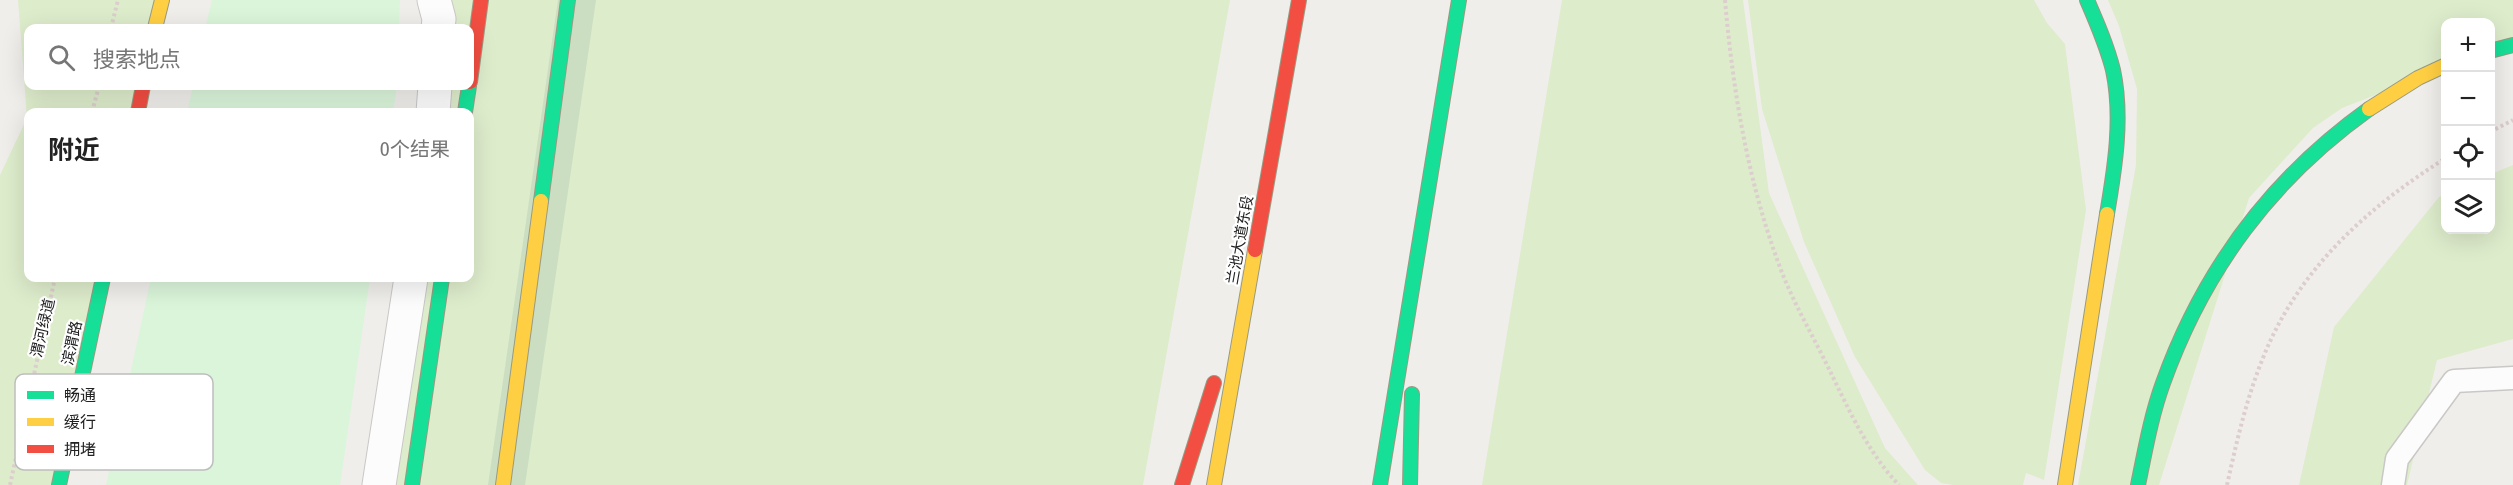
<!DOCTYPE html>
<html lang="zh">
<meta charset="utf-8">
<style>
:root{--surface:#fff;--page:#f6f6f6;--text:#222;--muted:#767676;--line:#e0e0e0}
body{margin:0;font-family:"Fira Sans Condensed","Noto Sans SC",sans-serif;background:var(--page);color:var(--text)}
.controls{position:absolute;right:18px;top:18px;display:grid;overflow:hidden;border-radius:12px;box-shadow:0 6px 24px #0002}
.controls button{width:54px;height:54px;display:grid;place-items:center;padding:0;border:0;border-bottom:2px solid var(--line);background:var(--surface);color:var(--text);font:30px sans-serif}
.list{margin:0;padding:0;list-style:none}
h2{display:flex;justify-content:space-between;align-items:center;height:78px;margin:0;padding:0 24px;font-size:26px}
h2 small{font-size:20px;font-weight:400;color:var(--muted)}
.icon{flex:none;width:33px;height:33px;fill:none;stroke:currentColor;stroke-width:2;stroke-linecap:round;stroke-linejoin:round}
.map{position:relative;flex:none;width:2513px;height:485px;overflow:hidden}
.search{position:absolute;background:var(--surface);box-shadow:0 6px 24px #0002;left:24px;top:24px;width:450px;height:66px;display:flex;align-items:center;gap:15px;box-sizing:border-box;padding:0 21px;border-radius:12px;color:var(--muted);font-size:22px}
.panel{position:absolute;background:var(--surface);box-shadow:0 6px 24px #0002;left:24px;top:108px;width:450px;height:174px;border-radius:12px}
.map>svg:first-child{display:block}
</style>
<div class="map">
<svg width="2513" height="485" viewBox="0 0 2513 485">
<rect width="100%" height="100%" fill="#f0eeeb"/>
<path fill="#ddeccb" d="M 18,0 L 165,0 L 159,28 L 28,28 L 28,86 L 146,86 L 140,112 L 28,112 L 28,278 L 104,278 L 59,485 L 0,485 L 0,175 L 27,118 Z
M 448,0 L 1230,0 L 1143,485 L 396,485 L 420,278 L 470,278 L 470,112 L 439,112 L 442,86 L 470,86 L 470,28 L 448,28 Z
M 1562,0 L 1743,0 L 1769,193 L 1885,448 L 1918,485 L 1482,485 Z
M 1748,0 L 2034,0 L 2047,23 L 2065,44 L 2086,210 L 2044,480 L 2026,473 L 2023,485 L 1953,485 L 1941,483 L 1925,470 L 1855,357 L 1804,242 L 1762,109 Z
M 2108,0 L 2513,0 L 2513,42 L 2491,50 L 2490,22 L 2446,22 L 2445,68 L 2342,108 L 2313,128 L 2249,198 L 2159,485 L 2078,485 L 2136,165 L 2137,89 L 2119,26 Z
M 2513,165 L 2513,339 L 2437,360 L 2407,485 L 2299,485 L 2334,327 L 2439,197 L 2445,194 L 2446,230 L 2490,230 L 2491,174 Z"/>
<path fill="#cbdec1" d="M 558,0 L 596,0 L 525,485 L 488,485 Z"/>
<path fill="#daf5da" d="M 212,0 L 400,0 L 399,28 L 205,28 Z
M 193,86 L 397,86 L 393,112 L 187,112 Z
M 151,278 L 370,278 L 340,485 L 106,485 Z"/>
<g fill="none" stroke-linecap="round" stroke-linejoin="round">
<g stroke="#c9c8c7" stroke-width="25">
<path id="lane" d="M 2393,485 L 2397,459 L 2454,381 L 2513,378"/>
</g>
<g stroke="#c9c8c7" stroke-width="35">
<path id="street" d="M 434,0 L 439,19 L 438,28
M 433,112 L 435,86
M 379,485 L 411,278"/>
</g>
<g stroke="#999a82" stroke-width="16">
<path id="fast" d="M 2087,0 C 2097,23 2107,46 2113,70 C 2123,117 2115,167 2107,214
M 2490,51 L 2513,45
M 465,112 L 469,86
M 541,201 L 568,0
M 59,485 L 103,278
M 412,485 L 442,278
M 1380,485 L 1459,0
M 1410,485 L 1412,394
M 2138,485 C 2145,451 2151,416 2163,383 C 2204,269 2271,179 2369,109"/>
</g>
<g stroke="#999a82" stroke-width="16">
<path id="slow" d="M 155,28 L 162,0
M 2369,109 L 2418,78 L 2446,65
M 503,485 L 541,201
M 1214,485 L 1255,250
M 2065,485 L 2107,214"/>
</g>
<g stroke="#999a82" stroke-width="16">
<path id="jam" d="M 470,82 L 481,0
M 138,112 L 143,86
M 1255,250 L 1299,0
M 1182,485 L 1214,383"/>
</g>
<path stroke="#dccecd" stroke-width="4" stroke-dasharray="3 3" stroke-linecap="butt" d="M 1725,0 C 1733,92 1748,183 1781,270 C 1794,304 1813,336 1829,369 C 1848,408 1868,453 1899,485
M 111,28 L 118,0
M 92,112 L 99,86
M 2490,132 L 2513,120
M 10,485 L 55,278
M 2227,485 C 2237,440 2247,396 2265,353 C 2300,268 2369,206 2446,158"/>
<use href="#lane" stroke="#fdfcfc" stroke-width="22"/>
<use href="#street" stroke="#fdfcfc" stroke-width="33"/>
<use href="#fast" stroke="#16e098" stroke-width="14"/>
<use href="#slow" stroke="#ffcf43" stroke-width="14"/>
<use href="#jam" stroke="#f24e42" stroke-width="14"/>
</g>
<g text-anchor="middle" stroke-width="4.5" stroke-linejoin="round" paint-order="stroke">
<g font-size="15" fill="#222" stroke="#fff">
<text transform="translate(1240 240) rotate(-80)" y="5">兰池大道东段</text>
<text transform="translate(43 328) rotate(-77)" y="5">渭河绿道</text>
<text transform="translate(72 343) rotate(-78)" y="5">滨渭路</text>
</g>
</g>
<rect x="15" y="374" width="198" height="96" rx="9" fill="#fff" stroke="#bdbdbd" stroke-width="1.5"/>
<rect x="27" y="391" width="27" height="8" fill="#16e098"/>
<rect x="27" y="418" width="27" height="8" fill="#ffcf43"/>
<rect x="27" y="445" width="27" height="8" fill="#f24e42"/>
<g font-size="16" fill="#222">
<text x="64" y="401">畅通</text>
<text x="64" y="428">缓行</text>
<text x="64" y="455">拥堵</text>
</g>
</svg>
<div class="controls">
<button>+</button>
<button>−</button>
<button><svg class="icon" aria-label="locate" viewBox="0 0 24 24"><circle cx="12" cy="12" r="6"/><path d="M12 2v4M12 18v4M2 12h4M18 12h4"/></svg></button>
<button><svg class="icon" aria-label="layers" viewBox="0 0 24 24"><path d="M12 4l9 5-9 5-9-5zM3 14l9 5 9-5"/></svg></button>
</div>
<div class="search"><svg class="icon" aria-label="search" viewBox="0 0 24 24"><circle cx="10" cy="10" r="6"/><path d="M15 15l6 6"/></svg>搜索地点</div>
<section class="panel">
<h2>附近<small>0个结果</small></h2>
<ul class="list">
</ul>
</section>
</div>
